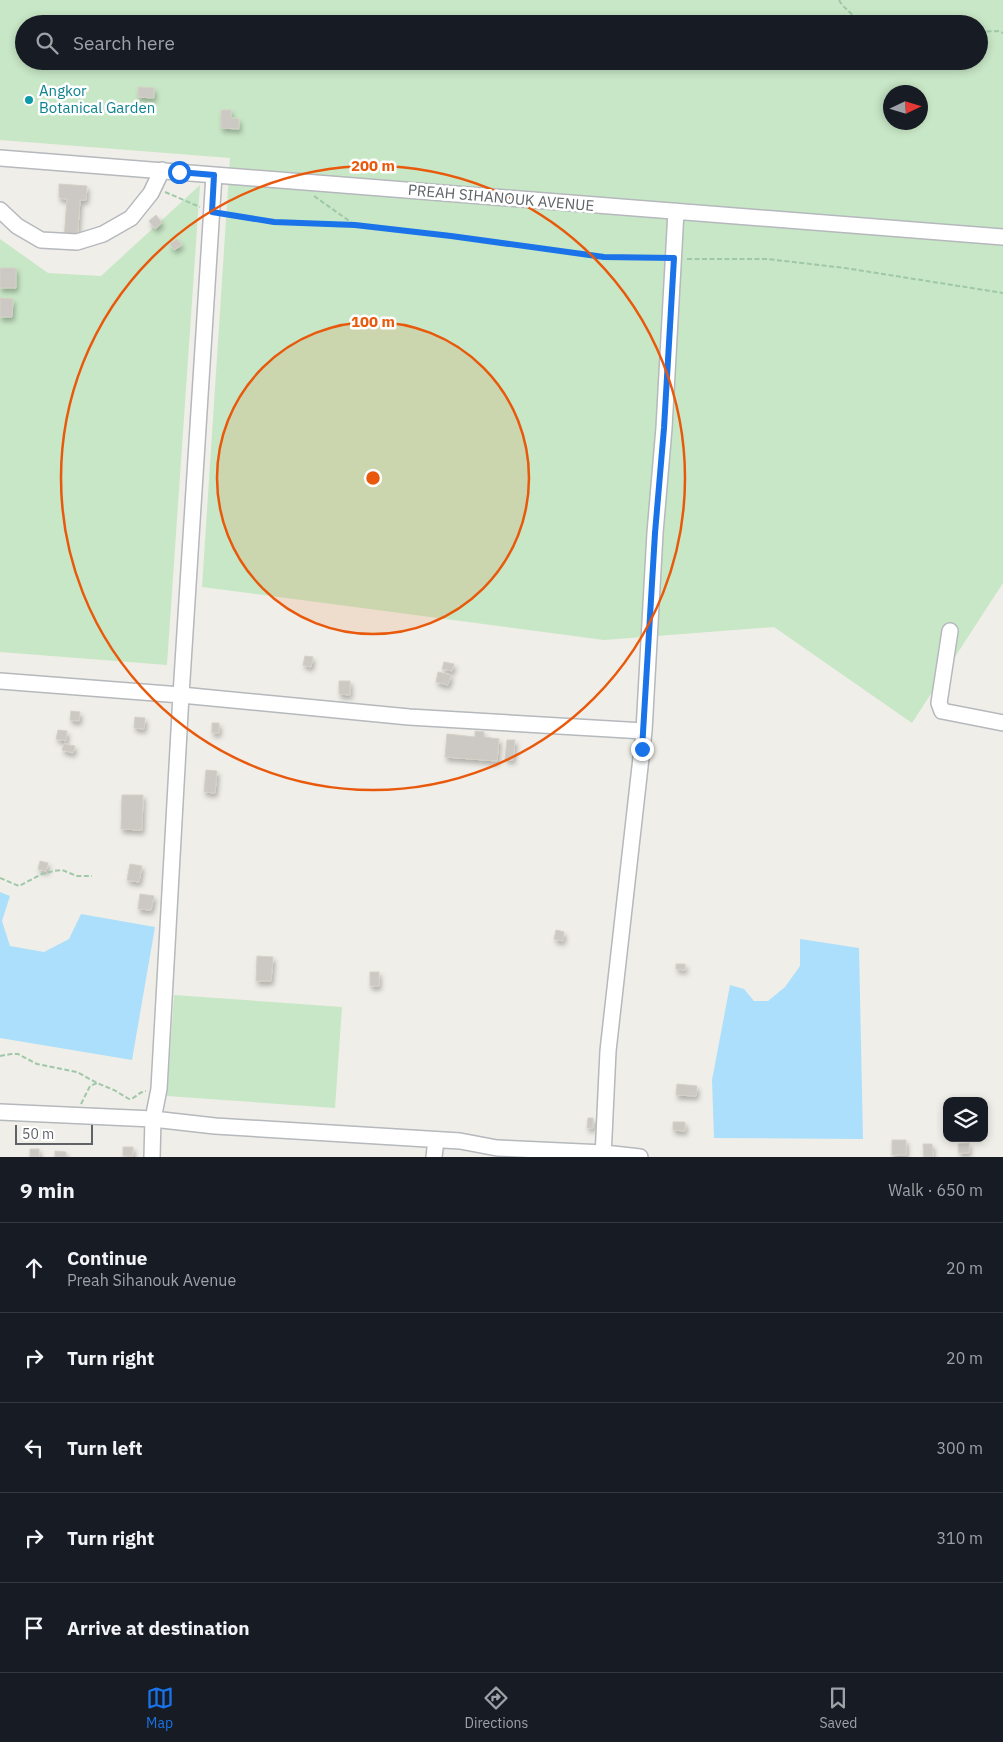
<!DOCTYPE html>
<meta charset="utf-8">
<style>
:root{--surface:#171b24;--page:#20242c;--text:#f1f3f6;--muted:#9ea1a6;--line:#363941;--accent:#1a73e8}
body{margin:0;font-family:"IBM Plex Sans",sans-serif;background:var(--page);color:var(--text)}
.controls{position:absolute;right:15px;bottom:15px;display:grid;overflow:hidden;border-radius:10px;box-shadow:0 2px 8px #0003}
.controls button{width:45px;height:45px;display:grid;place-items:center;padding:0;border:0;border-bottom:1px solid var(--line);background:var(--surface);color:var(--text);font:25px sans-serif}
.compass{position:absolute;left:883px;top:85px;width:45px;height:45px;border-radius:50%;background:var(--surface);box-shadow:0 2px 8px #0003;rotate:86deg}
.scale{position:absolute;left:15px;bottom:12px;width:78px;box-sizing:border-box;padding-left:5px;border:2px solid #5f6367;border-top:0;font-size:14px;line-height:18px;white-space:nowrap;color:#5f6367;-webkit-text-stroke:4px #fff;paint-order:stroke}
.stop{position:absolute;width:15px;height:15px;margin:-11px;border:4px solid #1a73e8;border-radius:50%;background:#fff}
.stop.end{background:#1a73e8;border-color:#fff;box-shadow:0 1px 5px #0008}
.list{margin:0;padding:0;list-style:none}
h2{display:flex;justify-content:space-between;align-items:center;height:65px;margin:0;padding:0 20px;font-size:21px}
h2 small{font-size:16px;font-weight:400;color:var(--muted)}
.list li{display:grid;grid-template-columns:32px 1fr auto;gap:15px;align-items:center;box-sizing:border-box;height:90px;padding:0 20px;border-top:1px solid var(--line)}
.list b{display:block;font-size:19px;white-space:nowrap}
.list p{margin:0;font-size:16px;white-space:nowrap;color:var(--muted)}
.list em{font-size:16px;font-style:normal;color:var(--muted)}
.icon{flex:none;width:28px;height:28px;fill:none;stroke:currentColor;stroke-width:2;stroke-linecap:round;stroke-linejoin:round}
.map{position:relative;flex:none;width:1003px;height:1157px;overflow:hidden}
.search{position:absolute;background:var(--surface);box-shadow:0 2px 8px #0003;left:15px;right:15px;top:15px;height:55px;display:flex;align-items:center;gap:12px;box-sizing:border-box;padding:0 18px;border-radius:28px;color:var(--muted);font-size:19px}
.sheet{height:515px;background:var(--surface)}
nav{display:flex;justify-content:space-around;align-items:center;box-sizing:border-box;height:70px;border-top:1px solid var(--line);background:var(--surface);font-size:14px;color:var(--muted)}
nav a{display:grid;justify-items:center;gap:2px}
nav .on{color:var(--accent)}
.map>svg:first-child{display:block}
</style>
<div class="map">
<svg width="1003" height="1157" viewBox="0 0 1003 1157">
<defs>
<filter id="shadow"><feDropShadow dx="2" dy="4" stdDeviation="2.5" flood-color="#0004"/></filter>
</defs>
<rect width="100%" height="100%" fill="#f0eee8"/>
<path fill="#c8e7c6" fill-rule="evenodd" d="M 0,0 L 1003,0 L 1003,583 L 912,723 L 774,627 L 604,640 L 202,587 L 230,158 L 0,140 ZM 24,24 L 979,24 L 979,61 L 24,61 ZM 890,92 L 920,92 L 920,122 L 890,122 Z
M 200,185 L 167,665 L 0,652 L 0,239 L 48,273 L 101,276 Z
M 174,995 L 342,1007 L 335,1108 L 167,1096 Z"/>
<path fill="#acdffc" d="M 0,892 L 10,896 L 2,921 L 10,946 L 44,952 L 69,939 L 81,914 L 155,927 L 132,1060 L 0,1038 Z
M 800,939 L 859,948 L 863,1139 L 714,1138 L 712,1080 L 730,985 L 744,989 L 754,1001 L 768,1001 L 785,987 L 800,966 Z"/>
<path fill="#ccc9c4" stroke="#d5d0c6" filter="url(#shadow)" d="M 138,87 L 154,88 L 154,98 L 138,97 Z
M 221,110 L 231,110 L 231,118 L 239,119 L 239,129 L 221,128 Z
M 59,184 L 87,186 L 86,200 L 80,200 L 77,241 L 64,240 L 67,199 L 59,198 Z
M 156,215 L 162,223 L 155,229 L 149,221 Z
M 177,239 L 182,245 L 174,250 L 170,244 Z
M 0,268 L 16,268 L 16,288 L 0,288 Z
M 0,298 L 13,299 L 12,317 L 0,317 Z
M 305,656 L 313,657 L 311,667 L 303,665 Z
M 444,662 L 454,664 L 452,671 L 442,669 Z
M 438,672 L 451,675 L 448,685 L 436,682 Z
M 339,681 L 350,681 L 350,695 L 339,694 Z
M 71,711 L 80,712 L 79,721 L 70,720 Z
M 135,717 L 145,718 L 144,729 L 134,728 Z
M 212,723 L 219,723 L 219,733 L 212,733 Z
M 58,730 L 67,731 L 66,741 L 56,739 Z
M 475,731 L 484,732 L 484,737 L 499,739 L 497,761 L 445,757 L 447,734 L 475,737 Z
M 507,740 L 515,740 L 513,760 L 505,759 Z
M 64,744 L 75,746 L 73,753 L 62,750 Z
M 206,770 L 217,771 L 215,793 L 204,792 Z
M 122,795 L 143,795 L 142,830 L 121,829 Z
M 40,861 L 48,863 L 46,871 L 38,869 Z
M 130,864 L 142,866 L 139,882 L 127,880 Z
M 140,894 L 154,896 L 151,910 L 138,909 Z
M 556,930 L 564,932 L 563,941 L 554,939 Z
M 257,956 L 273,957 L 271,981 L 256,981 Z
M 676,964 L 685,964 L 685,970 L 676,969 Z
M 370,972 L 379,972 L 379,986 L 370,986 Z
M 677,1084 L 697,1086 L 696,1096 L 676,1095 Z
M 588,1118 L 593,1118 L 593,1128 L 587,1128 Z
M 673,1122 L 685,1122 L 685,1131 L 673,1130 Z
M 892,1140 L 906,1140 L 906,1155 L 892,1155 Z
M 969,1143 L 969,1153 L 959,1153 L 958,1144 Z
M 923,1144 L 932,1144 L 933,1157 L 924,1157 Z
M 123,1147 L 133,1147 L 133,1156 L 123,1156 Z
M 30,1149 L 39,1149 L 39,1157 L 30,1157 Z
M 55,1151 L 66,1152 L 66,1157 L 55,1157 Z"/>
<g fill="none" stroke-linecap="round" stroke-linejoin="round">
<g stroke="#b5b8bc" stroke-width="18">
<path id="minor" d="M 0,158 L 1003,237
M 0,210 L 17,226 L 41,240 L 77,242 L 103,234 L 131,218 L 151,193 L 162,170
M 950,631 L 939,703 L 942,711 L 1003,723
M 0,681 L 181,695 L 409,717 L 644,731
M 0,1112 L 153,1119 L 215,1126 L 460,1141 L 497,1148 L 604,1153 L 640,1157
M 152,1157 L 153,1119 L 159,1089 L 181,695 L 214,175
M 434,1157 L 436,1140
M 603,1157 L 608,1051 L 644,731 L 655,533 L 664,428 L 676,211"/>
</g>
<path stroke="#9fc8a8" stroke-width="2" stroke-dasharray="5 2.5" stroke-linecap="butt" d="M 839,0 L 842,5 L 862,24
M 979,32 L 998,31 L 1003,33
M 165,192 L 200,207
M 314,196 L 355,225 L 451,236 L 604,257 L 662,258
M 224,214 L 274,222 L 353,225
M 687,259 L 767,259 L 845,268 L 1003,293
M 0,878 L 19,886 L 42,874 L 54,871 L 62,870 L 77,876 L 92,876
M 0,1056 L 11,1054 L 18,1054 L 37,1064 L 77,1072 L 97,1083 L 114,1090 L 129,1099 C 135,1099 138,1092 146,1091
M 81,1104 L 90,1086 L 97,1083"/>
<use href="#minor" stroke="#fff" stroke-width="15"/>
</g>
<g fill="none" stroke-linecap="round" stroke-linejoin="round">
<path stroke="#1a73e8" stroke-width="6" d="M 179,172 L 214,175 L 212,212 L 274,222 L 355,225 L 451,236 L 604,257 L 674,258 L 664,428 L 655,533 L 642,749"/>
</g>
<circle cx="373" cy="478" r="156" fill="#e8590c" fill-opacity=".12"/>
<g fill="none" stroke="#e8590c" stroke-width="2.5">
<circle cx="373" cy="478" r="156"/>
<circle cx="373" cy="478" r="312"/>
</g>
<circle fill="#0f9aa8" stroke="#fff" stroke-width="2" cx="29" cy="100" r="5"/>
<g text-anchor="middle" stroke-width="5" stroke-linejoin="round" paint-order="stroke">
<g font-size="15" fill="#0d838f" stroke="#fff" text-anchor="start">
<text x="39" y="96">Angkor<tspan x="39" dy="17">Botanical Garden</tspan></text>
</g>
<g font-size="15" fill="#5f6367" stroke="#fff">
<text transform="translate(501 198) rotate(5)" y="5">PREAH SIHANOUK AVENUE</text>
</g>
</g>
<circle cx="373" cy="478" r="8" fill="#e8590c" stroke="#fff" stroke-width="2.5"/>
<g font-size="15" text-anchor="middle" font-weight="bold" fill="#e8590c" stroke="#fff" stroke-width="5" stroke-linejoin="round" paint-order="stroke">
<text x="373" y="171">200 m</text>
<text x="373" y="327">100 m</text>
</g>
</svg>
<div class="controls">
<button><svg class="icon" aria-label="layers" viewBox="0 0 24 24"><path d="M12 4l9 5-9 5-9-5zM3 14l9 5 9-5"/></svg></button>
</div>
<svg class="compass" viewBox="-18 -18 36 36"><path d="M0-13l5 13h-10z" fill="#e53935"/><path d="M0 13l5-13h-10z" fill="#9ea1a6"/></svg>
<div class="scale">50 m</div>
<div class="stop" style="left:179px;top:172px"></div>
<div class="stop end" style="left:642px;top:749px"></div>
<div class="search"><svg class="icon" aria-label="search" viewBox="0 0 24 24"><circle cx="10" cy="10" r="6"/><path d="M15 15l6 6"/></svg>Search here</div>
</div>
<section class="sheet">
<h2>9 min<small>Walk · 650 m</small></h2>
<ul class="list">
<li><svg class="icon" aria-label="ahead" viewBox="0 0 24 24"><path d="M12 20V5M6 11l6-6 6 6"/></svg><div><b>Continue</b><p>Preah Sihanouk Avenue</p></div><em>20 m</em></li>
<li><svg class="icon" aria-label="right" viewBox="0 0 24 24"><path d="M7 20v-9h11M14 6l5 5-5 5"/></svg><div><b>Turn right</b></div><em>20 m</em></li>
<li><svg class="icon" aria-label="left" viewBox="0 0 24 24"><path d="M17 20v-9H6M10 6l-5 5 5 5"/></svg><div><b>Turn left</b></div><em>300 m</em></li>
<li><svg class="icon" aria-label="right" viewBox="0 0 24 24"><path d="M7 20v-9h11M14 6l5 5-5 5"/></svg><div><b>Turn right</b></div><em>310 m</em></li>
<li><svg class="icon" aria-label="arrive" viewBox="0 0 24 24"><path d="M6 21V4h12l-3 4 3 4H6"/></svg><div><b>Arrive at destination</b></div></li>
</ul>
</section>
<nav>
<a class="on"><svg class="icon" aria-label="map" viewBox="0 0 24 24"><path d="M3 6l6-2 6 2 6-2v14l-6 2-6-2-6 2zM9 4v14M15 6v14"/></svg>Map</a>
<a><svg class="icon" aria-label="directions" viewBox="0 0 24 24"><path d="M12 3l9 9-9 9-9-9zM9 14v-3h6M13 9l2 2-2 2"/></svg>Directions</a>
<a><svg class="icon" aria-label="saved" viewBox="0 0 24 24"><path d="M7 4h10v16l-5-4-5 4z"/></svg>Saved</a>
</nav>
